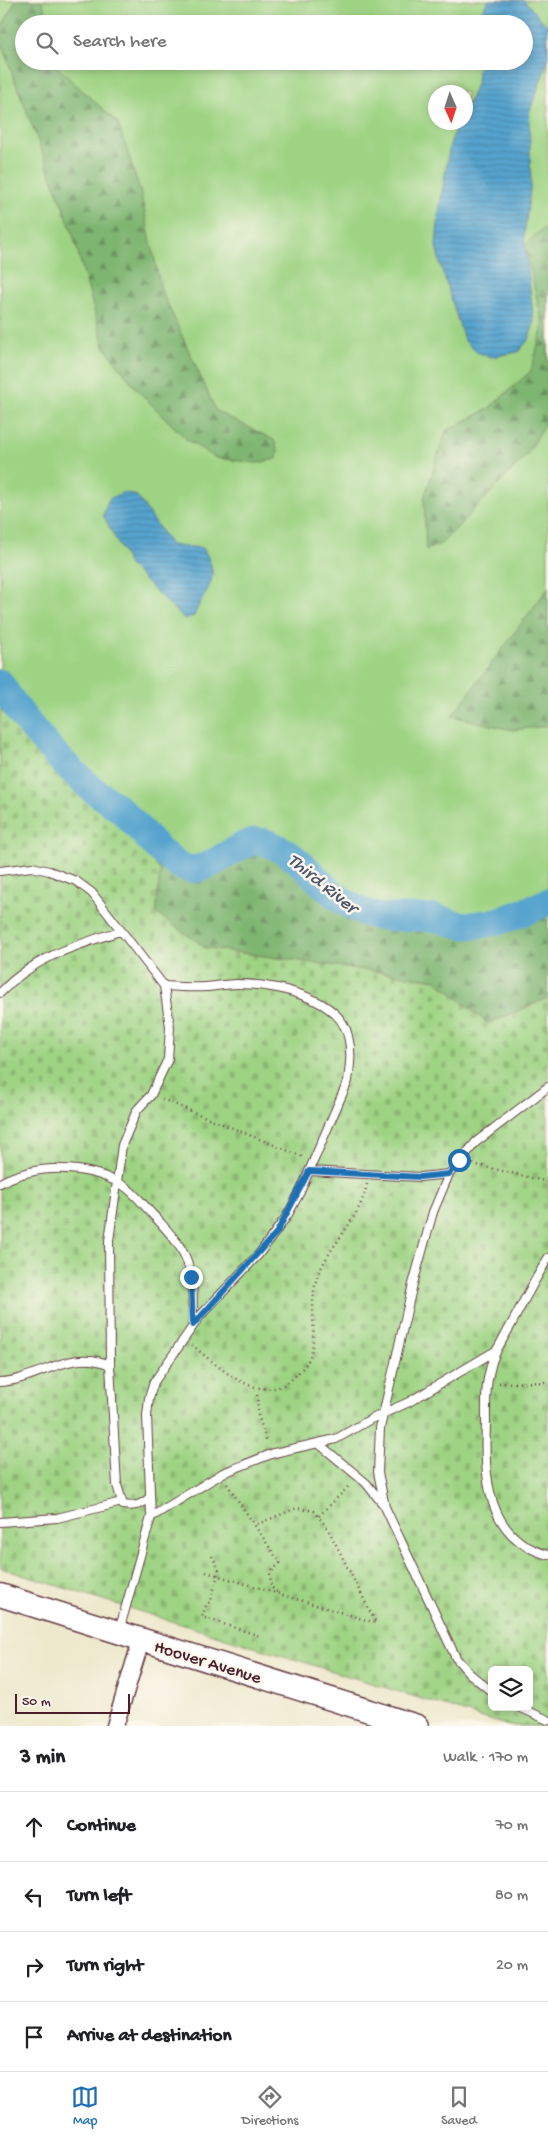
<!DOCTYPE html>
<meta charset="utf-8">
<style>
:root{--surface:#fff;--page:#f6f6f6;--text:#202124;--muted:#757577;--line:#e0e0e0;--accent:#1f6fb2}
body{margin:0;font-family:"Gochi Hand",sans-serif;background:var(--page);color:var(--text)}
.controls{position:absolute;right:15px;bottom:15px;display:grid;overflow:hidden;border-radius:8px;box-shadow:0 2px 8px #0003}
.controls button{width:45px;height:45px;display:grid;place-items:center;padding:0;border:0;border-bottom:1px solid var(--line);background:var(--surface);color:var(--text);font:25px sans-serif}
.compass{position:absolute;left:428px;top:85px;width:45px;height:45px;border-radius:50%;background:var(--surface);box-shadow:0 2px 8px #0003;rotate:177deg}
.scale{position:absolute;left:15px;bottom:12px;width:115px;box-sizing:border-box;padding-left:5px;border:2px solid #4a1f2b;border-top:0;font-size:14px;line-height:18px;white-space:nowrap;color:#4a1f2b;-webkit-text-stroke:4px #fbf7ec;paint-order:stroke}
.stop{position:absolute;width:15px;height:15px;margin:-11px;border:4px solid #1f6fb2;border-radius:50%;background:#fff}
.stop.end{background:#1f6fb2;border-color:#fff;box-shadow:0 1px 5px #0008}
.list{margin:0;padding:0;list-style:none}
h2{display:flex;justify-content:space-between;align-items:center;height:65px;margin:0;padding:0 20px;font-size:21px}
h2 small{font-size:16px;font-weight:400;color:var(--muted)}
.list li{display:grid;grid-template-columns:32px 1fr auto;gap:15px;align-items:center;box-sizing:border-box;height:70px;padding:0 20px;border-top:1px solid var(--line)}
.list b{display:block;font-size:19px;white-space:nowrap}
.list em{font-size:16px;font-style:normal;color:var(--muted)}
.icon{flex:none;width:28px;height:28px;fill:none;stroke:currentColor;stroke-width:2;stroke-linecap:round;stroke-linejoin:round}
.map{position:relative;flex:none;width:548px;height:1726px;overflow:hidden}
.search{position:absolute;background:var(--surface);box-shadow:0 2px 8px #0003;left:15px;right:15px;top:15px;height:55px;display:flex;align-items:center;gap:12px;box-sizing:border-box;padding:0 18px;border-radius:28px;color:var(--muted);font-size:19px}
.sheet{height:345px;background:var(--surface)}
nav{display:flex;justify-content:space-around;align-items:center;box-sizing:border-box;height:70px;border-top:1px solid var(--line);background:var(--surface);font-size:14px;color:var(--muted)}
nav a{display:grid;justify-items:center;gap:2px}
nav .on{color:var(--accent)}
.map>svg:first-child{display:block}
</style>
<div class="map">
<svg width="548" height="1726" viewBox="0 0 548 1726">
<defs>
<pattern id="forest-firs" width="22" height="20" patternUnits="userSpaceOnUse" patternTransform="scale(1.25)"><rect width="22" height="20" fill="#7eb571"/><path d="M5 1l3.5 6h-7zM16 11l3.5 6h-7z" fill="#69935d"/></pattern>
<pattern id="cemetery-stones" width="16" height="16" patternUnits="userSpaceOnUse" patternTransform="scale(1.25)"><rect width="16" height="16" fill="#9ed383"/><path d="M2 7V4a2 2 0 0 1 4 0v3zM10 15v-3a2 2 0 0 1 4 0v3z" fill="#8ab571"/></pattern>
<pattern id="water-rules" width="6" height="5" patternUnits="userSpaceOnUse" patternTransform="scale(1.25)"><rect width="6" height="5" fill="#55a3ce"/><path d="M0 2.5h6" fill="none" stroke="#4884a7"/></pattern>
</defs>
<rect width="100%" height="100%" fill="#fbf7ec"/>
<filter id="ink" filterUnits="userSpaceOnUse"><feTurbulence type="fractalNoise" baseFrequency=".02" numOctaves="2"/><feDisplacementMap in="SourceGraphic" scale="10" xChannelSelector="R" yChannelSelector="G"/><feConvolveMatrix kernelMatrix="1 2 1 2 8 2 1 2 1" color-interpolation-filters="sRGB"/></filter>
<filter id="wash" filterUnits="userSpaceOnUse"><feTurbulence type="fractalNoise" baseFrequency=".0096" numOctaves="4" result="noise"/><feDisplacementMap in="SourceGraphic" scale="20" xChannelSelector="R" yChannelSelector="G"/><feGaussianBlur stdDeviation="1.12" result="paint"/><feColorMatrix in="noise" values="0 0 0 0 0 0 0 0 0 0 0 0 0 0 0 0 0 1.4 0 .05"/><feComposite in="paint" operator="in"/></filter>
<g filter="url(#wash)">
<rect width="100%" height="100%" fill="#eee8cc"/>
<path fill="#9ed383" stroke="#747957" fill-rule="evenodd" d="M 0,0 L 548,0 L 548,902 L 503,921 L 461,925 L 433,918 L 385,918 L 362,913 L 339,898 L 310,870 L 250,844 C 232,851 211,870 191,869 C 171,868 142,830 128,816 C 117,805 103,798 92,788 C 56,758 24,722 0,683 ZM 24,24 L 524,24 L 524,61 L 24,61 ZM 436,92 L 466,92 L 466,122 L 436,122 Z"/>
<path fill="url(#forest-firs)" stroke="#646a4e" d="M 16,0 L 42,0 L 50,24 L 24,24 L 24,61 L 57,61 L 58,68 L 118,123 L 140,190 L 161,289 L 216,411 L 274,440 L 278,451 L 277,459 L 256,463 L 216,458 L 186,439 L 137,390 L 104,346 L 72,231 L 0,41 L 0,30 Z
M 543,228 L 548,229 L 548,419 L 526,456 L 442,543 L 426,550 L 424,498 L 446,431 L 488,409 L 531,371 L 543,326 L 525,245 Z
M 548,588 L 548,726 L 512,730 L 452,716 Z
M 0,683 C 24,722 56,758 91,788 C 103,797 117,805 127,816 C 142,830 169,867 190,869 C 215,872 243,833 267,843 C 301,855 314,881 342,900 C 379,925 391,915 432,918 C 442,918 451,924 461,925 C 491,928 521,913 548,902 L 548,998 L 488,1024 L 436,980 L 206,948 L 156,913 L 0,777 Z"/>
<path fill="url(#cemetery-stones)" stroke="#747957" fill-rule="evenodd" d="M 0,709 L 73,790 L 117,822 L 160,870 L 156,913 L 206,948 L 436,980 L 488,1024 L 548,998 L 548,1726 L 509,1726 L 0,1568 ZM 492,1670 L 529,1670 L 529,1707 L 492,1707 Z"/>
<path fill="url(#water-rules)" stroke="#50617c" d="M 488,0 L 524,0 L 547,26 L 548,61 L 529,113 L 531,182 L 524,236 L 534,323 L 529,339 L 518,352 L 491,357 L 476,352 L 464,340 L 440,263 L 436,246 L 439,211 L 450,144 L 458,123 L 466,122 L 466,109 L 477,82 L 479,61 L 524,61 L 524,24 L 481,24 L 482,12 Z
M 124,492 L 137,496 L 171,545 L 203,548 C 223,581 206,586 194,616 L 184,619 L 129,565 L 103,515 L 109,499 Z"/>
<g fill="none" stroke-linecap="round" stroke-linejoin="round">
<path stroke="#55a3ce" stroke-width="28" d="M 0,683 C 24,722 56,758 91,788 C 103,798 117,805 127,816 C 142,830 169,866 190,869 C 215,872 243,833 267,843 C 301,855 314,881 342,900 C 379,925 391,915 432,918 C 442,918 451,924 461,925 C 491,928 521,913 548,902"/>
</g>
</g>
<g filter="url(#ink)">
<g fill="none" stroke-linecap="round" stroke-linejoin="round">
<g stroke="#633d43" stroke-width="10">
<path id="lane" d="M 0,871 L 32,867 L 49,871 L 76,881 L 92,893 L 164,986 L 170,1027 L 168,1059 L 151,1095 L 137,1110 L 122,1145 L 109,1241 L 110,1365 L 117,1485 L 123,1505 C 135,1507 142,1505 150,1497
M 0,993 C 34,957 74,946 120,931
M 309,1171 L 420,1177 L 449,1174
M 0,1183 C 36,1164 85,1164 121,1184 C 135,1192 145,1207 156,1218 C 168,1231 181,1245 187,1261 C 195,1281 192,1305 193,1325
M 548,1258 C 535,1280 523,1302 511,1325 C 503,1339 493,1354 490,1370 C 485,1387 486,1406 486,1423 C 484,1477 486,1538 548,1555
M 0,1382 C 39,1380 70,1347 110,1365
M 319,1444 L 366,1483 L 383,1504
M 151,1517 L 147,1416 L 149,1398 L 154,1382 L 200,1316 L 259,1254 L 287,1216 L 300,1192 L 348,1081 C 350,1066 352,1051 348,1036 C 339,996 271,984 237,984 C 227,984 217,986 206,987 C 192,988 178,987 164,986
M 0,1522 L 57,1518 L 122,1502
M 119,1631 L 151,1517 L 223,1473 L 274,1453 L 336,1439 L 371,1419 L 409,1402 L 497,1350
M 492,1692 L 469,1673 L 456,1658 L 385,1507 L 378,1472 L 380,1428 L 413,1284 L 433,1212 L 449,1174 L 476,1142 L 548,1087
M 519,1707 L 548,1720"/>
</g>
<g stroke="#633d43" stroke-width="19">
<path id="street" d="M 115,1726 L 141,1641"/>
</g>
<g stroke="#633d43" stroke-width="25">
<path id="secondary" d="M 0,1595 L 417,1726"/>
</g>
<path stroke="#633d43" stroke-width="2.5" stroke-dasharray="1 4" stroke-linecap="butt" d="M 162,1099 L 303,1157
M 473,1164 L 548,1182
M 192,1345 C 219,1367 263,1411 296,1375 C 302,1369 309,1362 311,1353 C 317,1332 309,1305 316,1281 C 327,1246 360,1221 367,1184
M 499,1383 L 548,1382
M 257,1390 L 258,1415 L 267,1443
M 227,1484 L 280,1563 L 270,1573 L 271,1587 L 277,1592
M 319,1516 L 350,1485
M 212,1556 L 219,1569 L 211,1601 L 206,1605 L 202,1617 L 260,1636
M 206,1572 L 376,1623 L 328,1529 L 314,1511 L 297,1508 L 255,1525"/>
<use href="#lane" stroke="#fff" stroke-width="8"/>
<use href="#street" stroke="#fff" stroke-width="16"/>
<use href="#secondary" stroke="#fff" stroke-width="22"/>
</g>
</g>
<g fill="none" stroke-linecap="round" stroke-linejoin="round" filter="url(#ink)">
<path stroke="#1f6fb2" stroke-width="6" d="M 191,1277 L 193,1325 L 277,1232 L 309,1171 L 420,1177 L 449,1174 L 459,1160"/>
</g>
<g text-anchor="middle" stroke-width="5" stroke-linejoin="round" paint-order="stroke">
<g font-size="18" fill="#4a1f2b" stroke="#fbf7ec">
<text transform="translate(208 1661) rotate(17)" y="6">Hoover Avenue</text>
</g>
<g font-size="19" font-style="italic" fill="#4e546c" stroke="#fbf7ec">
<text transform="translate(324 882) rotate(39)" y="7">Third River</text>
</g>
</g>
</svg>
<div class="controls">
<button><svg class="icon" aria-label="layers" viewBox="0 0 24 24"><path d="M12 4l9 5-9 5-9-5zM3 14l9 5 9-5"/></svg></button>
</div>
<svg class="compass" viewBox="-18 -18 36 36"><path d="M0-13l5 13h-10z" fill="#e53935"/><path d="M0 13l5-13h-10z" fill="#757577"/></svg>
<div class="scale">50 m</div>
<div class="stop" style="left:459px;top:1160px"></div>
<div class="stop end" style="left:191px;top:1277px"></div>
<div class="search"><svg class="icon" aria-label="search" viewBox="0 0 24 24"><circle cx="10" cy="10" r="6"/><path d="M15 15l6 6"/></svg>Search here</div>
</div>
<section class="sheet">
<h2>3 min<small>Walk · 170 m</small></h2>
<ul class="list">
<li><svg class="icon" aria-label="ahead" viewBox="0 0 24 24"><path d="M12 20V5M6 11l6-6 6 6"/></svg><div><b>Continue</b></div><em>70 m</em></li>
<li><svg class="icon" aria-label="left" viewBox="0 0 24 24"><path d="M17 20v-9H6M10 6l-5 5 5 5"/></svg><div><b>Turn left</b></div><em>80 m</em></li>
<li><svg class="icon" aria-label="right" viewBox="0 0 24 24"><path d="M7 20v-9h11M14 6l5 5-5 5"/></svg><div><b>Turn right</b></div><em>20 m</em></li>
<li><svg class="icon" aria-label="arrive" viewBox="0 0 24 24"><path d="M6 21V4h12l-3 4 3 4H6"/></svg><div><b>Arrive at destination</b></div></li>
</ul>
</section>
<nav>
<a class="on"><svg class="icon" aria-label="map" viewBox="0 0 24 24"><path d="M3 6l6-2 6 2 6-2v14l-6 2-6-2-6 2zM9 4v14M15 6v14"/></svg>Map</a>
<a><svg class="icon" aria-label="directions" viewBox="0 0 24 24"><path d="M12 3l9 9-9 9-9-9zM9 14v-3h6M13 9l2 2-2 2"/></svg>Directions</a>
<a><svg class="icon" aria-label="saved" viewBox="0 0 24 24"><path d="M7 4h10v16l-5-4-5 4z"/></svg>Saved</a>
</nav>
